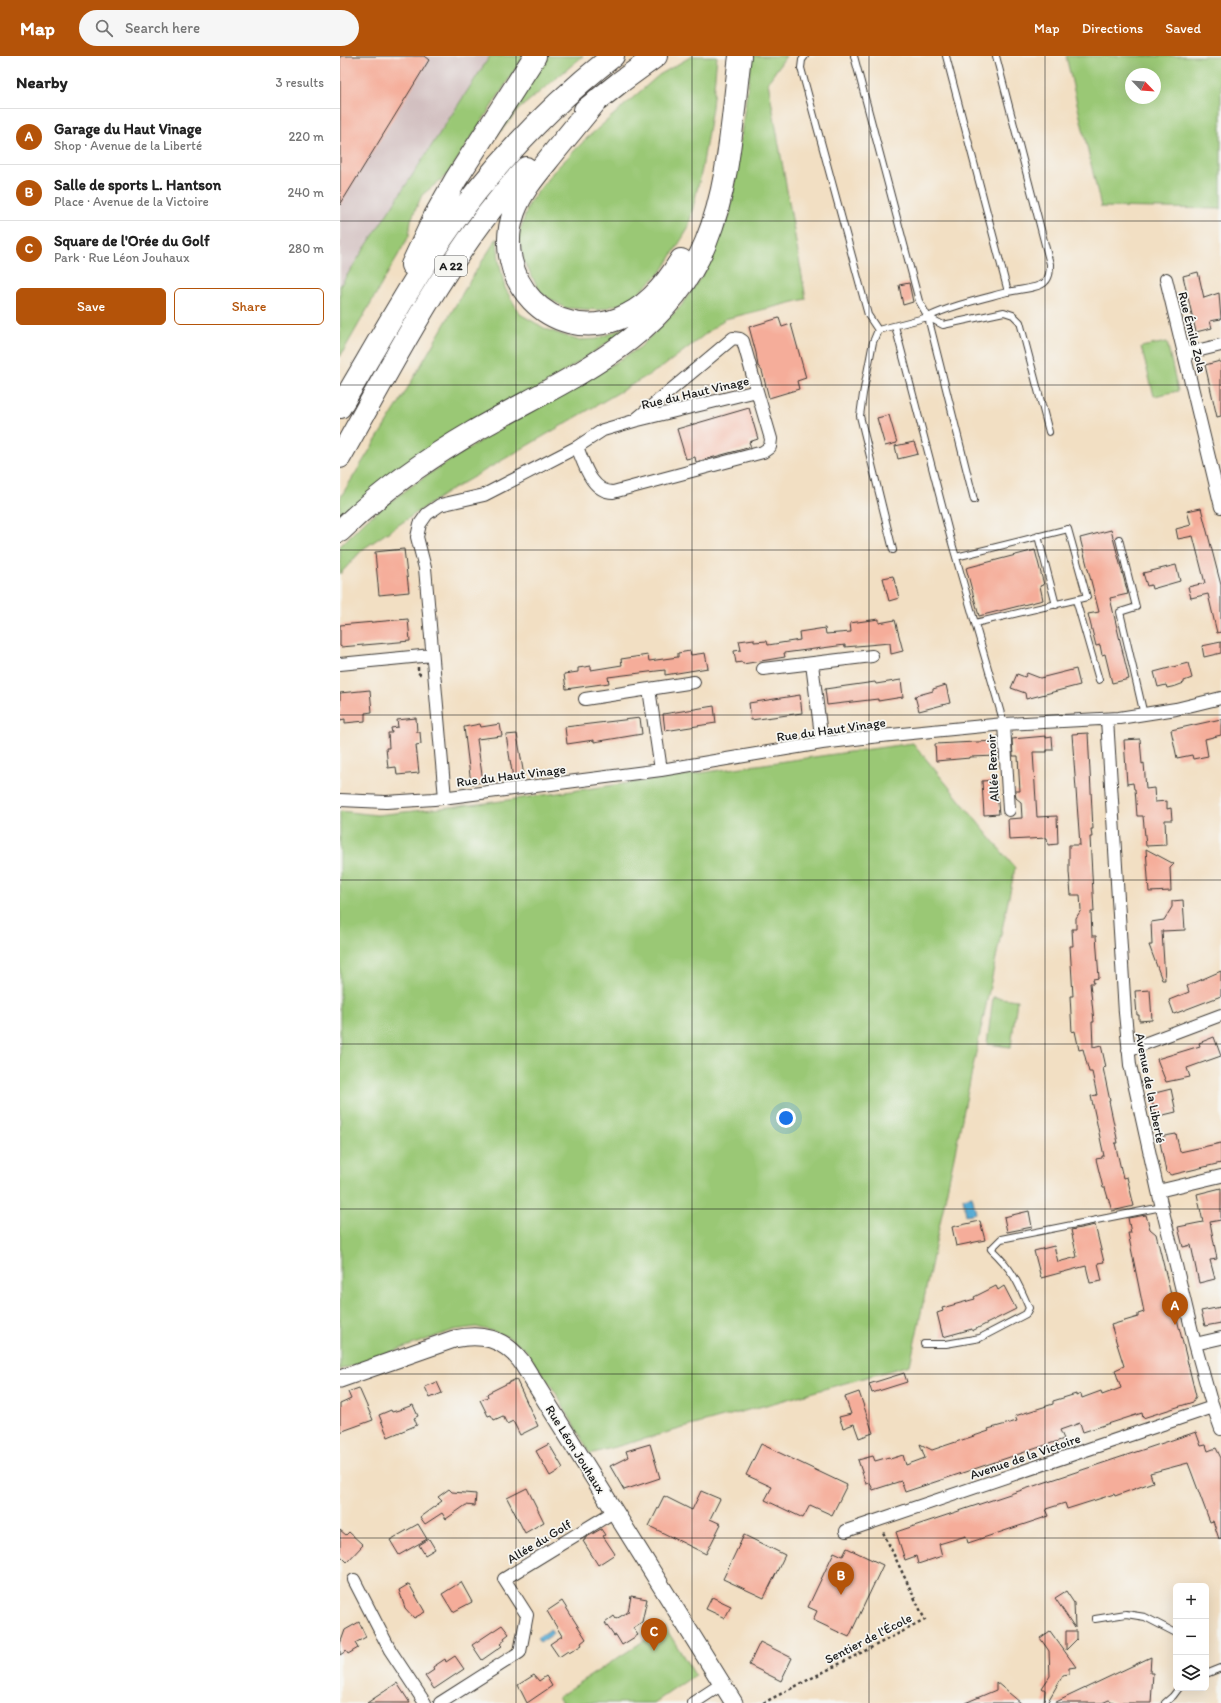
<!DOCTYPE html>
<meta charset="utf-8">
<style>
:root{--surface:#fff;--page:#f6f6f6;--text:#222;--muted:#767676;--line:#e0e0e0;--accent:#b45309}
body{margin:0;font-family:Itim,sans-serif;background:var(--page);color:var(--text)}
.controls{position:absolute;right:12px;bottom:12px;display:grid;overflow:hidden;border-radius:6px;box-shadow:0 4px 16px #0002}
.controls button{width:36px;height:36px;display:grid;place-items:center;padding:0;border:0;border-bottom:1px solid var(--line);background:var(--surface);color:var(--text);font:20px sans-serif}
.compass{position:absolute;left:785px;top:12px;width:36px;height:36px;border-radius:50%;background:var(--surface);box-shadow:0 4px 16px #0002;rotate:115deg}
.you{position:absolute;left:446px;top:1062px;width:14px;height:14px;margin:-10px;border:3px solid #fff;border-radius:50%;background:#1a73e8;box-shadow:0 0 0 6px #1a73e833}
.badge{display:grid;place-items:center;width:26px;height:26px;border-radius:50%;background:var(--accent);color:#fff;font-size:13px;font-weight:700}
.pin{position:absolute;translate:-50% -33px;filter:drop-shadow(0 1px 2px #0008)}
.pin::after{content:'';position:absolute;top:21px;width:14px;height:12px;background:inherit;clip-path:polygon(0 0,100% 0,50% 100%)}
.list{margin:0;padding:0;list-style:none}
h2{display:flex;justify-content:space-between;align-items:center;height:52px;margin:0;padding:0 16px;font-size:17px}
h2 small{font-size:13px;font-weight:400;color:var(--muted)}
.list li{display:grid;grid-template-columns:26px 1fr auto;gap:12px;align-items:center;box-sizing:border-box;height:56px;padding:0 16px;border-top:1px solid var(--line)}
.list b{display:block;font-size:15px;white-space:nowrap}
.list p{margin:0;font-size:13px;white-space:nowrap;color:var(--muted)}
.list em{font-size:13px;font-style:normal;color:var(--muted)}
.actions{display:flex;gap:8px;padding:12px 16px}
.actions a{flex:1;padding:9px 0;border:1px solid var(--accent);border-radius:6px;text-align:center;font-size:14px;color:var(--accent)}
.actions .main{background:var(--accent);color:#fff}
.icon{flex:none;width:22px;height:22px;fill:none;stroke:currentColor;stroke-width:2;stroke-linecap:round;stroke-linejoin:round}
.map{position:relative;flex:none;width:881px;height:1647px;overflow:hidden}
header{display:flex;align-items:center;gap:24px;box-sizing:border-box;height:56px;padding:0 20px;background:var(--accent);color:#fff}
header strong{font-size:19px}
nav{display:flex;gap:22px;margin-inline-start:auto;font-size:14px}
.search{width:280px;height:36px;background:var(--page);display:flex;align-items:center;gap:10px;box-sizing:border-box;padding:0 14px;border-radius:22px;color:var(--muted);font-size:15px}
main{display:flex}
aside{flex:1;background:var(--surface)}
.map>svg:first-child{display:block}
</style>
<header>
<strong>Map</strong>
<div class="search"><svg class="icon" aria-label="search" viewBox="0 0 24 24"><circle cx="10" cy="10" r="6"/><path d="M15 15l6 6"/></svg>Search here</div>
<nav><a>Map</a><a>Directions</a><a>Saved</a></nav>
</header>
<main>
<aside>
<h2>Nearby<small>3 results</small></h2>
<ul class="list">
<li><span class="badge">A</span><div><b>Garage du Haut Vinage</b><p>Shop · Avenue de la Liberté</p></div><em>220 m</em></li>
<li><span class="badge">B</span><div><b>Salle de sports L. Hantson</b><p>Place · Avenue de la Victoire</p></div><em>240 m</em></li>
<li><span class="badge">C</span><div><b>Square de l'Orée du Golf</b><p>Park · Rue Léon Jouhaux</p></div><em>280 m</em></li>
</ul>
<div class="actions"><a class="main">Save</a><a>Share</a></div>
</aside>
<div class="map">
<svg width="881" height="1647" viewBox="0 0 881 1647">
<rect width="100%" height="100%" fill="#f6f6f2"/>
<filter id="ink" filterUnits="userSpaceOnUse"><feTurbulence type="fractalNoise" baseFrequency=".025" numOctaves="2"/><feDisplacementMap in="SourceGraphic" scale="8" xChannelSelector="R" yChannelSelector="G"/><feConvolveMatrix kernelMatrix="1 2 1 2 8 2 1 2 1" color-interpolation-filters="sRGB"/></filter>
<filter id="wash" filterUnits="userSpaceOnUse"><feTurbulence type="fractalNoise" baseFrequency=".012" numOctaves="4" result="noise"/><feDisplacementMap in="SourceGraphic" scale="16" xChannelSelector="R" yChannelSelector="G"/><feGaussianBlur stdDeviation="0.9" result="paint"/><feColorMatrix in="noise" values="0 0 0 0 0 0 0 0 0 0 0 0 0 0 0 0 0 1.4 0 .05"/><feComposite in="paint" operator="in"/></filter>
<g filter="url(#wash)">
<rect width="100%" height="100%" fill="#f2dfc3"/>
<path fill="#d2bfc0" d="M 0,0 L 150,0 L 0,230 Z"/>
<path fill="#9ac875" stroke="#5b7248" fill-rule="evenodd" d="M 150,0 L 184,0 L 108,118 L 82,139 L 71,164 L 69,180 L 0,301 L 0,230 Z
M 205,0 L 243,0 L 179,53 L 155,82 Z
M 352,0 L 377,0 L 372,51 L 362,113 L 348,173 L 322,215 L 290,245 L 259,254 L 225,252 L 201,237 L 184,206 L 178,181 L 189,147 L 213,116 L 247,82 L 319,19 Z
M 412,0 L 446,0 L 428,26 L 466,243 L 385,263 L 324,310 L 106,437 L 23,493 L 0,518 L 0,490 L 26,464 L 81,423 L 162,371 L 229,335 L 299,292 L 341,250 L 365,215 L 390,157 Z
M 726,0 L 881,0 L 881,153 L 761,151 ZM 791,18 L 815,18 L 815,42 L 791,42 Z
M 157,182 L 159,205 L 165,232 L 180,258 L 206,273 L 237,284 L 257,283 L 300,265 L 0,465 L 0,442 L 59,347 L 129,226 Z
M 827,286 L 838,335 L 814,340 L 801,291 Z
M 573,687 L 675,812 L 570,1309 L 250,1398 L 216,1337 L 185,1293 L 170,1282 L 152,1275 L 136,1271 L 114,1274 L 0,1314 L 0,755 L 37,759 L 147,747 Z
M 653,941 L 677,944 L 671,991 L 647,988 Z
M 325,1571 L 355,1619 L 314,1647 L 222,1647 L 218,1641 Z"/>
<path fill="#58acd4" stroke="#3a6478" d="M 632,1140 L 636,1157 L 626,1159 L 623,1142 Z
M 210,1573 L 213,1578 L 200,1587 L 197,1582 Z"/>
<g id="blocks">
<path fill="#f5ad9a" d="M 0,0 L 84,0 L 89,4 L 0,149 Z
M 858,216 L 864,242 L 879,237 L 881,263 L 870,265 L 872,272 L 856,276 L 843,220 Z
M 569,227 L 573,246 L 563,249 L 559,229 Z
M 439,262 L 442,271 L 451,268 L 466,322 L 457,325 L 459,333 L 429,342 L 422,315 L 418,310 L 416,297 L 409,271 Z
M 880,305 L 881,311 L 881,360 L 877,361 L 865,309 Z
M 409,352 L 418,383 L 409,386 L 411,391 L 356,406 L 355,401 L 346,403 L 337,373 Z
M 549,359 L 557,387 L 545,390 L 537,362 Z
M 574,386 L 578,398 L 558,403 L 555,390 Z
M 861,452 L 881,529 L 881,576 L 877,577 L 868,538 L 851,542 L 848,531 L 865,527 L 853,480 L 838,483 L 836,473 L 851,469 L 847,455 Z
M 771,474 L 788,538 L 770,542 L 789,623 L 772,627 L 765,598 L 762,599 L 760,589 L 756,590 L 748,558 L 759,556 L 740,482 Z
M 64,493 L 69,536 L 39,539 L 35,496 Z
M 695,494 L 704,529 L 700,530 L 703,544 L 639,560 L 626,512 Z
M 836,509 L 840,525 L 812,533 L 811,529 L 807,530 L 803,517 Z
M 553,520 L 559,542 L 549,545 L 543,522 Z
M 68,563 L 70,585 L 1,591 L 0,590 L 0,569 Z
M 539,563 L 539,567 L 555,564 L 563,595 L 551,598 L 550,587 L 505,591 L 505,589 L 444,597 L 445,601 L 403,608 L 402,606 L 396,607 L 394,595 L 401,594 L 399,585 L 414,583 L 414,586 L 427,585 L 428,589 L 460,584 L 459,576 L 485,572 L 486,578 L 511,576 L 510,567 Z
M 881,586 L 881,597 L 864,601 L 862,590 Z
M 350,595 L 351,599 L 365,597 L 368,612 L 325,619 L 325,614 L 268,621 L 269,627 L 226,633 L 224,618 L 238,616 L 238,612 L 251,610 L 251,614 L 282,609 L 281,603 L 308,599 L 309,605 L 338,601 L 338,597 Z
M 848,607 L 852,622 L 844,625 L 844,627 L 836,630 L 827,632 L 826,629 L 818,631 L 814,616 Z
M 736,613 L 740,629 L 686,643 L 685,637 L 671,632 L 677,618 L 685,621 L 687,617 L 700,622 Z
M 561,624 L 563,641 L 538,645 L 538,643 L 487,649 L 485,633 L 535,626 L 536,628 Z
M 606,629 L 610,647 L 579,655 L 575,640 L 593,635 L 593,633 Z
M 30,634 L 32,656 L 25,657 L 25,665 L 5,667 L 5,663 L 0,664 L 0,637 Z
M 460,639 L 462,657 L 411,664 L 409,647 Z
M 374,650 L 376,667 L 325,675 L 323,658 Z
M 76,662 L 77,676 L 80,676 L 81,688 L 76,689 L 79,717 L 57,719 L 56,711 L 48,712 L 46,692 L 49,692 L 48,677 L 52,677 L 51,672 L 58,671 L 57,664 Z
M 300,662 L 302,678 L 254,686 L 254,684 L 227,688 L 225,671 Z
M 881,663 L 881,679 L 865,683 L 868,700 L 853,703 L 852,699 L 837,702 L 831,674 Z
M 140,668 L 141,671 L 160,668 L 162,680 L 137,683 L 143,726 L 131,728 L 124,671 Z
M 748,677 L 753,773 L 751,773 L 752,781 L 750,781 L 754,856 L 751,856 L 752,880 L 756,880 L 759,922 L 753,923 L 754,927 L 750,927 L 754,966 L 752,966 L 753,991 L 761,989 L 766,1011 L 763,1012 L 770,1045 L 769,1045 L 778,1087 L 775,1087 L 783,1122 L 787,1121 L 794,1150 L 772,1155 L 765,1132 L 763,1132 L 756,1103 L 762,1102 L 762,1100 L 764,1100 L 751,1040 L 757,1039 L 752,1016 L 749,1016 L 743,993 L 739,994 L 735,975 L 732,976 L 730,940 L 733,940 L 730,890 L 733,890 L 732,873 L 736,873 L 736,862 L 741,854 L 740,839 L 731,839 L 729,816 L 729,789 L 740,789 L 732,678 Z
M 177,678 L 184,720 L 173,722 L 166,679 Z
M 706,680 L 706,682 L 712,681 L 713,694 L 707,694 L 707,696 L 693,696 L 697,761 L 717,760 L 718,788 L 708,789 L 707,782 L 669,784 L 668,763 L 682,762 L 681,746 L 676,742 L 675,735 L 680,735 L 679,719 L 678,700 L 673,700 L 672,683 Z
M 800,683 L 802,708 L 804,707 L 806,733 L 814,732 L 815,746 L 827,745 L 827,753 L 831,752 L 832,764 L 825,764 L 826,789 L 806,790 L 803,760 L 797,760 L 795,733 L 794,733 L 793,727 L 787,728 L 784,684 Z
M 657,685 L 658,700 L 630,701 L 630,702 L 596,705 L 595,688 Z
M 656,724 L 659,758 L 644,759 L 642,725 Z
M 806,793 L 834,808 L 830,812 L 831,835 L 809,836 Z
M 843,844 L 845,874 L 822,875 L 825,924 L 822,924 L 809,889 L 812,889 L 811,866 L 824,864 L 832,851 L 832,845 Z
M 881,915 L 881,940 L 834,958 L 829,944 L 849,936 L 847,930 Z
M 810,934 L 812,964 L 799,965 L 799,959 L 797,959 L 795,935 Z
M 874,981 L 881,1000 L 847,1012 L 850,1021 L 826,1026 L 817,1003 L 860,990 L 859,987 Z
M 831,1033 L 836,1056 L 815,1061 L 811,1038 Z
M 836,1078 L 840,1096 L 881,1087 L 881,1107 L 831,1119 L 826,1116 L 819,1081 Z
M 881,1132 L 881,1164 L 870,1166 L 877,1203 L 870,1204 L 875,1223 L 859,1227 L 851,1189 L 843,1191 L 838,1171 L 863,1166 L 857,1138 Z
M 689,1155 L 692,1171 L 667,1176 L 664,1161 Z
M 806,1159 L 810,1173 L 816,1178 L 856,1340 L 853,1346 L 803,1362 L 802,1357 L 743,1376 L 740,1367 L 720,1374 L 724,1383 L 565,1436 L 561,1425 L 533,1434 L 530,1427 L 526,1428 L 518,1404 L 533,1400 L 535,1405 L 549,1401 L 550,1403 L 563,1399 L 566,1409 L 585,1402 L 580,1388 L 592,1394 L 649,1375 L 648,1373 L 677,1365 L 675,1360 L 713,1348 L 713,1345 L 736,1338 L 736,1340 L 741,1338 L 742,1342 L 761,1335 L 762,1339 L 781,1332 L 775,1314 L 784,1310 L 771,1269 L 798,1261 L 798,1258 L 804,1256 L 788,1177 L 791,1177 L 788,1162 Z
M 640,1165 L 645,1184 L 616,1190 L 612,1171 Z
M 755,1169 L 764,1206 L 758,1207 L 762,1225 L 750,1227 L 746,1210 L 701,1222 L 694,1195 L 714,1190 L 718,1206 L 737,1201 L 731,1174 Z
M 656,1230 L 658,1234 L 664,1230 L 676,1253 L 632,1275 L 632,1273 L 603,1281 L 597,1257 L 603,1255 L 602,1252 L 635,1243 L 634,1241 Z
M 881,1251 L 881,1267 L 865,1270 L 861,1255 Z
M 564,1317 L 567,1326 L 532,1337 L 529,1328 Z
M 176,1323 L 198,1370 L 180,1379 L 173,1365 L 167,1368 L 163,1360 L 154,1364 L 151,1359 L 148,1360 L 140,1344 L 148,1341 L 147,1338 L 148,1337 Z
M 97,1326 L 102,1337 L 90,1342 L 85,1331 Z
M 19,1332 L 33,1364 L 0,1376 L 0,1348 L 11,1343 L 8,1336 Z
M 519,1336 L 533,1377 L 519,1382 L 514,1368 L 503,1372 L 499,1361 L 511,1358 L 505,1341 Z
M 73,1349 L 78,1360 L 74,1362 L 77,1369 L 48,1381 L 39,1359 L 51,1354 L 52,1356 L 59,1354 Z
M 856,1376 L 861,1390 L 866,1389 L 868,1395 L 876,1392 L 881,1402 L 881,1483 L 879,1483 L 873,1465 L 870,1466 L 848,1407 L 810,1417 L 813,1426 L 775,1440 L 774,1438 L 765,1441 L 727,1453 L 725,1447 L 706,1453 L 709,1460 L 628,1487 L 626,1480 L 599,1488 L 602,1500 L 578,1508 L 576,1500 L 565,1504 L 556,1476 Z
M 209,1388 L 223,1412 L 210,1420 L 196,1395 Z
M 310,1388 L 320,1422 L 284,1434 L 270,1410 L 288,1401 L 286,1395 Z
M 421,1388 L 507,1429 L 492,1459 L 470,1449 L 463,1462 L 425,1444 L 432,1431 L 406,1419 Z
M 187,1432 L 204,1466 L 185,1477 L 167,1442 Z
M 109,1433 L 112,1436 L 136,1438 L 135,1450 L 126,1449 L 106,1463 L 102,1457 L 85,1468 L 80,1461 L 102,1445 L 98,1441 Z
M 361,1435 L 380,1443 L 370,1463 L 381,1468 L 366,1498 L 309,1470 L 324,1440 L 352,1454 Z
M 78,1468 L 87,1483 L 59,1499 L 50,1484 Z
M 261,1473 L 265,1479 L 263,1480 L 275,1498 L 258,1509 L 243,1485 L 245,1484 L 245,1482 Z
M 0,1474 L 6,1479 L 9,1476 L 23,1489 L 7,1506 L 0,1499 Z
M 404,1479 L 445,1499 L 424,1542 L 383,1523 Z
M 89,1483 L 95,1493 L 85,1499 L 79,1489 Z
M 507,1492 L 543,1509 L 509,1581 L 473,1564 L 477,1555 L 468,1551 L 494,1496 L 503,1500 Z
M 121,1526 L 132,1546 L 113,1556 L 102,1538 Z
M 69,1528 L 85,1556 L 74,1562 L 65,1552 L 59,1534 Z
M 726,1535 L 734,1547 L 735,1572 L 715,1542 Z
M 291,1540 L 307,1543 L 302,1566 L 293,1572 L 298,1579 L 282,1589 L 276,1579 L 274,1580 L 265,1567 L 274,1560 L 276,1563 L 288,1556 Z
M 372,1541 L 391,1550 L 385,1562 L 366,1553 Z
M 222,1545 L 246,1583 L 241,1587 L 242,1589 L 229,1597 L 228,1595 L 219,1601 L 210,1588 L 222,1580 L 207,1555 Z
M 19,1566 L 26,1581 L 15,1587 L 18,1592 L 8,1598 L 6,1595 L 0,1599 L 0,1588 L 5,1574 Z
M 162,1569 L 169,1578 L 164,1582 L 165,1584 L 160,1588 L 162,1590 L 142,1604 L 132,1589 Z
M 710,1575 L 736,1611 L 729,1612 L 729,1618 L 723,1619 L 707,1647 L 704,1647 L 705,1634 L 702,1632 L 710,1620 L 709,1595 L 700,1582 Z
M 726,1575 L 737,1575 L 737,1583 L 726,1594 Z
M 420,1586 L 452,1602 L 441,1625 L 409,1609 Z
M 115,1600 L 124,1613 L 94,1633 L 85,1620 L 94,1614 L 93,1611 L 105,1603 L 106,1606 Z
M 811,1601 L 810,1617 L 813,1617 L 811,1647 L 775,1647 L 769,1644 L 762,1647 L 714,1647 Z
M 194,1619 L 199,1625 L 206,1620 L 212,1630 L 187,1647 L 178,1629 Z
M 656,1626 L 681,1647 L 625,1647 L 656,1634 Z
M 57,1627 L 70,1647 L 27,1647 Z"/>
</g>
</g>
<g filter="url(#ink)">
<use href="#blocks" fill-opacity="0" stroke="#3c3935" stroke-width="1"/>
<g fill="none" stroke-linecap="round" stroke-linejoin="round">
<g stroke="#3c3935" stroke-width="8">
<path id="lane" d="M 465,0 L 462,4 L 461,12 L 528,259 L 538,274
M 514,0 L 579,245 L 588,261 L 634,444
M 606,0 L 668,236
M 588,261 C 613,249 641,243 667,236 C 676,234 700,232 705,226 C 710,221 710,214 710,208 L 656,0
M 555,270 L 611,484 L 664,668
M 698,480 L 716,549
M 779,483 L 796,551 L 780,556 L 804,659
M 553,494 L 520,360 L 523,338 L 533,286 L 538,274 L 588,261 L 603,269 L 664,256 L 673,259 L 680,266 L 709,376
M 616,501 L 728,473 L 747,541 L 635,567
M 736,544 L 759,624
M 584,1288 L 606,1288 L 640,1282 L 686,1258 L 689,1252 C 678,1226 672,1213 651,1193 L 661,1183 L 822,1151
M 755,1563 L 786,1558 L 805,1561 L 836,1577
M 866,1618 L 881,1612
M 825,1647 L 833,1640 L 839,1632"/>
</g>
<g stroke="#3c3935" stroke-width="14">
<path id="street" d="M 826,223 L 881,451
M 844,298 L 881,289
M 295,364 L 393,282 L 400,283 L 403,285 L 417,335
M 0,608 L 92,599
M 472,608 L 482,687
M 423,613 L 532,600
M 309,633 L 321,714
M 245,643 L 354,626
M 767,663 L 785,957 L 790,1009 L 818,1135 L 855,1288 L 870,1342 L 881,1373
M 664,668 L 669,754
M 105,742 L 85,512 L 77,481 L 80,468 L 87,458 L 100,449 L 144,439 L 237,391 C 244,407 251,436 273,436 L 423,396 L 430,391 L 431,383 L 417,335 L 294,365 L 263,374 L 237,391
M 0,744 L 46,746 L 94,743 L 321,714 L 482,687 L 531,681 L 664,668 L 779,662 L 836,653 L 881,642
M 788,994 L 881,959
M 818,1135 L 881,1120
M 855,1288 L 881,1282
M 506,1475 L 873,1351
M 14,1524 L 50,1594 L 85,1647
M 100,1647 L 180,1596 L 187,1559 L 164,1523 L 275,1455
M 353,1647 L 382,1628"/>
</g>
<g stroke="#3c3935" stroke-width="19">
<path id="secondary" d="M 0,1323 L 114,1283 C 142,1277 163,1282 181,1305 L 394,1647"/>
</g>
<g stroke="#3c3935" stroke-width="24">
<path id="highway" d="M 257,44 C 243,61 230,77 216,94 C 201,113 182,133 174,156 C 151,223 210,288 278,263 C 306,253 326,229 341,204
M 245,54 L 279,27 L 316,0
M 72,209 L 95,160 L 116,123 L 195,0
M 0,351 C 43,279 83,203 136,136 C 176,86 223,39 273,0
M 0,401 C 56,301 108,197 186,112
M 0,475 C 40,436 85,404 133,376 C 222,324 324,288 366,186 C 390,128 392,62 400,0"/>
</g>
<path stroke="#3c3935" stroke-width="2.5" stroke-dasharray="3 3" stroke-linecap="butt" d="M 78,611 L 78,617 L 82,619
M 423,1647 L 585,1564 L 542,1474"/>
<use href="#lane" stroke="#fff" stroke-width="6"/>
<use href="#street" stroke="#fff" stroke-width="12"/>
<use href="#secondary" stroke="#fff" stroke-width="17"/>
<use href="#highway" stroke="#fff" stroke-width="22"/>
</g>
</g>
<path fill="none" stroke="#1c1c1c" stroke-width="1" stroke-opacity="0.55" d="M 176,0 L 176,1647M 352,0 L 352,1647M 529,0 L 529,1647M 705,0 L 705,1647M 0,165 L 881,165M 0,329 L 881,329M 0,494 L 881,494M 0,659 L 881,659M 0,824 L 881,824M 0,988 L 881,988M 0,1153 L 881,1153M 0,1318 L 881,1318M 0,1482 L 881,1482"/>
<g text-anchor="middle" stroke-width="3.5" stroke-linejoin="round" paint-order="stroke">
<rect fill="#f6f6f2" stroke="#5d5d5c" stroke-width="1" x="95" y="200" width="32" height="20" rx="3"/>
<g font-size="12" font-weight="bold" fill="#1c1c1c">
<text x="111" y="214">A 22</text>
</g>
<g font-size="13" fill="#1c1c1c" stroke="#f6f6f2">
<text transform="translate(853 276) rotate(76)" y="5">Rue Émile Zola</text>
<text transform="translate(355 336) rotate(-13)" y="5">Rue du Haut Vinage</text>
<text transform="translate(491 673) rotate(-8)" y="5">Rue du Haut Vinage</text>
<text transform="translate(652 712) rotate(-93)" y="5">Allée Renoir</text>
<text transform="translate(171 719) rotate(-7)" y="5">Rue du Haut Vinage</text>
<text transform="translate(811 1032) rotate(79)" y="5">Avenue de la Liberté</text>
<text transform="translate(236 1393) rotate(58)" y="5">Rue Léon Jouhaux</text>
<text transform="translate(685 1400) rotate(-19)" y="5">Avenue de la Victoire</text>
<text transform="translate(199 1485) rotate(-31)" y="5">Allée du Golf</text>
<text transform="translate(528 1582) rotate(-27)" y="5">Sentier de l'École</text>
</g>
</g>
</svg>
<div class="controls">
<button>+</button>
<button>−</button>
<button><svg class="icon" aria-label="layers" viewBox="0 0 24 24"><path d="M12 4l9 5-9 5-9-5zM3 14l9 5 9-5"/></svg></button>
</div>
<svg class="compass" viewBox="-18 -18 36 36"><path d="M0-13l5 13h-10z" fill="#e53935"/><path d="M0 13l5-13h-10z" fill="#767676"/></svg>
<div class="you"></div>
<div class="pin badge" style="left:835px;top:1269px">A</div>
<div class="pin badge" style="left:501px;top:1539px">B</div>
<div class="pin badge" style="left:314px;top:1595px">C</div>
</div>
</main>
